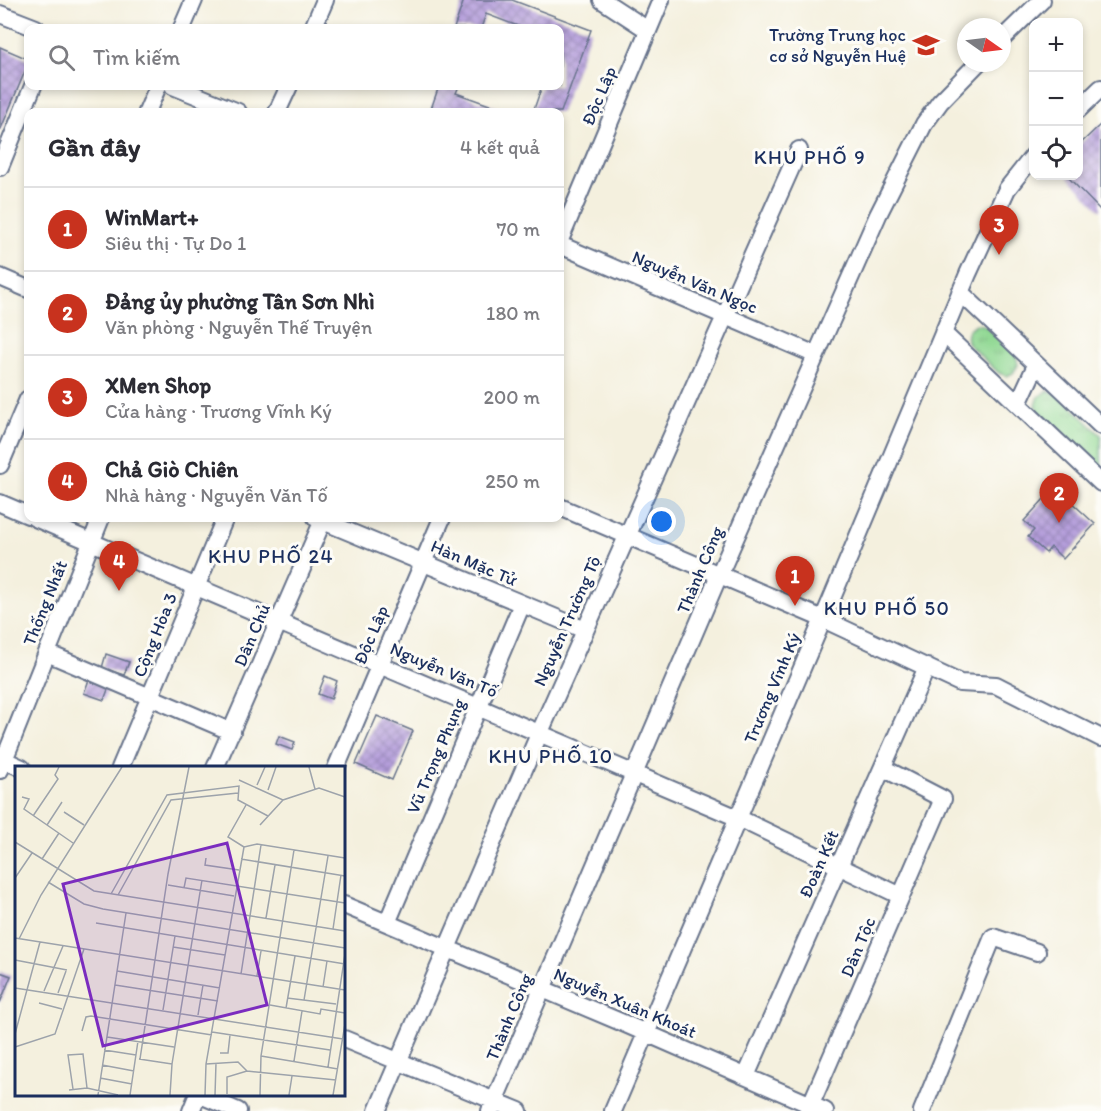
<!DOCTYPE html>
<html lang="vi">
<meta charset="utf-8">
<style>
:root{--surface:#fff;--page:#f7f7f7;--text:#2b2b33;--muted:#7c7c81;--line:#e1e1e2;--accent:#c8321e}
body{margin:0;font-family:Itim,sans-serif;background:var(--page);color:var(--text)}
.controls{position:absolute;right:18px;top:18px;display:grid;overflow:hidden;border-radius:12px;box-shadow:0 3px 9px #0003}
.controls button{width:54px;height:54px;display:grid;place-items:center;padding:0;border:0;border-bottom:2px solid var(--line);background:var(--surface);color:var(--text);font:30px sans-serif}
.compass{position:absolute;left:957px;top:18px;width:54px;height:54px;border-radius:50%;background:var(--surface);box-shadow:0 3px 9px #0003;rotate:104deg}
.you{position:absolute;left:662px;top:522px;width:21px;height:21px;margin:-15px;border:4px solid #fff;border-radius:50%;background:#1a73e8;box-shadow:0 0 0 9px #1a73e833}
.badge{display:grid;place-items:center;width:39px;height:39px;border-radius:50%;background:var(--accent);color:#fff;font-size:20px;font-weight:700}
.pin{position:absolute;translate:-50% -50px;filter:drop-shadow(0 2px 3px #0008)}
.pin::after{content:'';position:absolute;top:32px;width:21px;height:18px;background:inherit;clip-path:polygon(0 0,100% 0,50% 100%)}
.list{margin:0;padding:0;list-style:none}
h2{display:flex;justify-content:space-between;align-items:center;height:78px;margin:0;padding:0 24px;font-size:26px}
h2 small{font-size:20px;font-weight:400;color:var(--muted)}
.list li{display:grid;grid-template-columns:39px 1fr auto;gap:18px;align-items:center;box-sizing:border-box;height:84px;padding:0 24px;border-top:2px solid var(--line)}
.list b{display:block;font-size:22px;white-space:nowrap}
.list p{margin:0;font-size:20px;white-space:nowrap;color:var(--muted)}
.list em{font-size:20px;font-style:normal;color:var(--muted)}
.icon{flex:none;width:33px;height:33px;fill:none;stroke:currentColor;stroke-width:2;stroke-linecap:round;stroke-linejoin:round}
.map{position:relative;flex:none;width:1101px;height:1111px;overflow:hidden}
.search{position:absolute;background:var(--surface);box-shadow:0 3px 9px #0003;left:24px;top:24px;width:540px;height:66px;display:flex;align-items:center;gap:15px;box-sizing:border-box;padding:0 21px;border-radius:12px;color:var(--muted);font-size:22px}
.panel{position:absolute;background:var(--surface);box-shadow:0 3px 9px #0003;left:24px;top:108px;width:540px;height:414px;border-radius:12px}
.map>svg:first-child{display:block}
</style>
<div class="map">
<svg width="1101" height="1111" viewBox="0 0 1101 1111">
<defs>
<pattern id="grass-tufts" width="24" height="20" patternUnits="userSpaceOnUse" patternTransform="scale(1.5)"><rect width="24" height="20" fill="#90d893"/><path d="M3 7l-1-3M5 7V3M7 7l1-3M15 17l-1-3M17 17v-4M19 17l1-3" fill="none" stroke="#7cba81"/></pattern>
<pattern id="building-cross-hatch" width="8" height="8" patternUnits="userSpaceOnUse" patternTransform="scale(1.5)"><rect width="8" height="8" fill="#b098d9"/><path d="M0 0l8 8M0 8l8-8" fill="none" stroke="#8e7cb3"/></pattern>
</defs>
<rect width="100%" height="100%" fill="#fdfcf7"/>
<filter id="ink" filterUnits="userSpaceOnUse"><feTurbulence type="fractalNoise" baseFrequency=".0167" numOctaves="2"/><feDisplacementMap in="SourceGraphic" scale="12" xChannelSelector="R" yChannelSelector="G"/><feConvolveMatrix kernelMatrix="1 2 1 2 8 2 1 2 1" color-interpolation-filters="sRGB"/></filter>
<filter id="wash" filterUnits="userSpaceOnUse"><feTurbulence type="fractalNoise" baseFrequency=".008" numOctaves="4" result="noise"/><feDisplacementMap in="SourceGraphic" scale="24" xChannelSelector="R" yChannelSelector="G"/><feGaussianBlur stdDeviation="1.35" result="paint"/><feColorMatrix in="noise" values="0 0 0 0 0 0 0 0 0 0 0 0 0 0 0 0 0 1.4 0 .05"/><feComposite in="paint" operator="in"/></filter>
<g filter="url(#wash)">
<rect width="100%" height="100%" fill="#f4f0de"/>
<path fill="url(#grass-tufts)" stroke="#568478" stroke-width="1.5" d="M 977,324 L 985,326 L 1016,355 L 1018,365 L 1013,373 L 1007,376 L 999,373 L 968,344 C 964,335 968,327 977,324 Z
M 1048,391 L 1058,394 L 1101,435 L 1101,471 L 1038,411 L 1036,405 L 1038,397 Z"/>
<g id="blocks">
<path fill="url(#building-cross-hatch)" d="M 464,0 L 512,0 L 591,30 L 561,112 L 533,112 L 542,86 L 560,86 L 560,28 L 523,28 L 486,14 L 481,28 L 454,28 Z
M 0,47 L 28,59 L 28,64 L 0,131 Z
M 439,86 L 459,86 L 456,93 L 509,112 L 440,112 L 431,109 Z
M 1101,124 L 1101,211 L 1067,176 L 1078,176 L 1078,146 Z
M 1055,487 L 1095,524 L 1063,559 L 1051,547 L 1046,553 L 1028,537 L 1034,530 L 1024,521 Z
M 106,654 L 129,662 L 124,675 L 102,668 Z
M 325,676 L 337,681 L 331,699 L 318,694 Z
M 89,680 L 109,687 L 104,700 L 84,693 Z
M 377,716 L 413,731 L 392,780 L 356,764 Z
M 279,736 L 295,742 L 292,750 L 276,744 Z
M 0,972 L 11,976 L 0,1003 Z"/>
</g>
</g>
<g filter="url(#ink)">
<use href="#blocks" fill-opacity="0" stroke="#67738b" stroke-width="1.5"/>
<g fill="none" stroke-linecap="round" stroke-linejoin="round">
<g stroke="#67738b" stroke-width="20">
<path id="minor" d="M 602,0 L 648,30
M 0,14 L 36,28
M 182,28 L 194,0
M 313,28 L 325,0
M 1002,39 L 1042,0
M 173,86 L 238,112
M 1078,110 L 1101,88
M 147,112 L 158,86
M 277,112 L 289,86
M 0,167 L 33,86
M 560,240 L 661,0
M 560,245 L 816,355
M 0,277 L 28,289
M 960,292 L 1101,426
M 943,333 L 1101,483
M 1018,404 L 1036,365
M 0,465 L 28,399
M 0,503 L 28,515
M 560,507 L 823,619 L 960,683 L 996,685 L 1101,738
M 35,518 L 738,818 L 901,896
M 316,518 L 585,630
M 47,653 L 232,732
M 0,758 L 22,768
M 120,768 L 225,518
M 215,768 L 324,518
M 336,768 L 442,518
M 0,770 L 101,518
M 344,905 L 623,1023 L 825,1111
M 387,923 L 522,604
M 344,1039 L 519,1111
M 746,1076 L 927,667
M 198,1094 L 238,1111
M 191,1111 L 198,1094
M 377,1111 L 540,732 L 799,150
M 490,1111 L 719,575 L 878,215 L 924,124 L 940,102 L 978,63
M 613,1111 L 832,598 L 968,274 L 1007,189 L 1034,155
M 808,1111 L 943,799 L 883,768
M 922,1111 L 993,937 L 1037,952"/>
</g>
<use href="#minor" stroke="#fff" stroke-width="16"/>
</g>
</g>
<defs>
<g id="school-bare" transform="scale(2.07)"><path d="M0-5L7-2L0 1L-7-2ZM-4 1L0 2.5L4 1V4Q0 6-4 4Z" fill="#c8321e" stroke="#fdfcf7" stroke-width="2.5" paint-order="stroke"/></g>
</defs>
<g fill-rule="evenodd">
<use href="#school-bare" x="926" y="45"/>
</g>
<g text-anchor="middle" stroke-width="6" stroke-linejoin="round" paint-order="stroke">
<g font-size="18" fill="#1b2f5e" stroke="#fdfcf7" text-anchor="end">
<text x="906" y="41">Trường Trung học<tspan x="906" dy="21">cơ sở Nguyễn Huệ</tspan></text>
</g>
<g font-size="18" fill="#1b2f5e" stroke="#fdfcf7">
<text transform="translate(599 96) rotate(-67)" y="6">Độc Lập</text>
<text transform="translate(695 282) rotate(23)" y="6">Nguyễn Văn Ngọc</text>
<text transform="translate(474 563) rotate(23)" y="6">Hàn Mặc Tử</text>
<text transform="translate(700 570) rotate(-67)" y="6">Thành Công</text>
<text transform="translate(45 603) rotate(-68)" y="6">Thống Nhất</text>
<text transform="translate(567 621) rotate(-66)" y="6">Nguyễn Trường Tộ</text>
<text transform="translate(155 635) rotate(-68)" y="6">Cộng Hòa 3</text>
<text transform="translate(252 635) rotate(-67)" y="6">Dân Chủ</text>
<text transform="translate(371 635) rotate(-67)" y="6">Độc Lập</text>
<text transform="translate(444 670) rotate(23)" y="6">Nguyễn Văn Tố</text>
<text transform="translate(772 688) rotate(-67)" y="6">Trương Vĩnh Ký</text>
<text transform="translate(436 756) rotate(-67)" y="6">Vũ Trọng Phụng</text>
<text transform="translate(819 864) rotate(-66)" y="6">Đoàn Kết</text>
<text transform="translate(858 947) rotate(-67)" y="6">Dân Tộc</text>
<text transform="translate(625 1003) rotate(23)" y="6">Nguyễn Xuân Khoát</text>
<text transform="translate(509 1017) rotate(-67)" y="6">Thành Công</text>
</g>
<g font-size="20" letter-spacing="1.5" fill="#1b2f5e" stroke="#fdfcf7">
<text x="810" y="164">KHU PHỐ 9</text>
<text x="271" y="563">KHU PHỐ 24</text>
<text x="887" y="615">KHU PHỐ 50</text>
<text x="551" y="763">KHU PHỐ 10</text>
</g>
</g>
<g transform="translate(15 766)">
<rect width="330" height="330" fill="#f4f0de"/>
<path fill="none" stroke="#9da3ab" stroke-width="1.5" d="M 294,1 L 300,23M 224,14 L 268,34M 242,19 L 250,1M 253,24 L 261,1M 7,31 L 14,33 L 9,43 L 58,77M 49,46 L 69,59M 18,50 L 43,13 L 40,9 L 44,1M 32,59 L 47,36M 245,59 L 268,34 L 304,22 L 330,31M 0,76 L 79,125 L 330,165M 229,81 L 242,78 L 330,92M 229,81 L 213,71 L 231,39M 191,92 L 190,99 L 224,104M 27,93 L 44,67M 226,93 L 330,110M 0,112 L 17,87M 33,116 L 69,138 L 88,143 L 330,182M 153,119 L 219,130M 169,122 L 171,112 L 330,137M 96,128 L 152,29 L 224,20 L 223,34 L 253,50M 103,129 L 156,34 L 223,27M 251,152 L 260,99M 81,157 L 330,198M 318,163 L 326,109M 0,172 L 330,224M 4,173 L 26,129 L 107,1M 158,181 L 210,189M 0,194 L 52,204M 102,205 L 205,222M 226,208 L 246,79M 242,210 L 246,185M 100,219 L 203,235M 308,221 L 312,195M 0,222 L 328,273M 29,225 L 48,180M 43,227 L 51,205M 272,232 L 321,238M 289,234 L 313,90M 24,237 L 47,243M 255,239 L 305,248 L 306,243 L 330,247M 271,242 L 280,190M 148,244 L 160,170M 183,249 L 188,219M 67,265 L 71,251 L 76,250 L 197,269M 197,266 L 315,284M 0,268 L 25,176M 92,271 L 159,281M 0,281 L 40,268 L 69,183M 89,284 L 121,289M 205,287 L 213,287 L 215,269M 246,290 L 323,303M 124,293 L 157,298M 125,293 L 153,108 L 174,1M 279,295 L 287,245M 191,298 L 223,296 L 232,305 L 321,314M 87,299 L 119,305M 313,301 L 330,188M 85,312 L 117,318M 58,323 L 53,289 L 68,288 L 72,322M 54,324 L 72,322 L 103,329M 212,328 L 212,311 L 232,305M 83,329 L 111,147M 115,329 L 123,275M 155,329 L 157,298 L 187,114M 190,329 L 191,298 L 229,81M 200,329 L 201,297M 245,329 L 246,290 L 279,84M 274,329 L 277,310M 318,329 L 330,258"/>
<path fill="#7b2cbf" fill-opacity="0.15" stroke="#7b2cbf" stroke-width="3" d="M 212,77 L 252,239 L 88,280 L 48,118 Z"/>
<rect width="330" height="330" fill="none" stroke="#1b2f5e" stroke-width="3"/>
</g>
</svg>
<div class="controls">
<button>+</button>
<button>−</button>
<button><svg class="icon" aria-label="locate" viewBox="0 0 24 24"><circle cx="12" cy="12" r="6"/><path d="M12 2v4M12 18v4M2 12h4M18 12h4"/></svg></button>
</div>
<svg class="compass" viewBox="-18 -18 36 36"><path d="M0-13l5 13h-10z" fill="#e53935"/><path d="M0 13l5-13h-10z" fill="#7c7c81"/></svg>
<div class="you"></div>
<div class="pin badge" style="left:795px;top:606px">1</div>
<div class="pin badge" style="left:1059px;top:523px">2</div>
<div class="pin badge" style="left:999px;top:255px">3</div>
<div class="pin badge" style="left:119px;top:591px">4</div>
<div class="search"><svg class="icon" aria-label="search" viewBox="0 0 24 24"><circle cx="10" cy="10" r="6"/><path d="M15 15l6 6"/></svg>Tìm kiếm</div>
<section class="panel">
<h2>Gần đây<small>4 kết quả</small></h2>
<ul class="list">
<li><span class="badge">1</span><div><b>WinMart+</b><p>Siêu thị · Tự Do 1</p></div><em>70 m</em></li>
<li><span class="badge">2</span><div><b>Đảng ủy phường Tân Sơn Nhì</b><p>Văn phòng · Nguyễn Thế Truyện</p></div><em>180 m</em></li>
<li><span class="badge">3</span><div><b>XMen Shop</b><p>Cửa hàng · Trương Vĩnh Ký</p></div><em>200 m</em></li>
<li><span class="badge">4</span><div><b>Chả Giò Chiên</b><p>Nhà hàng · Nguyễn Văn Tố</p></div><em>250 m</em></li>
</ul>
</section>
</div>
